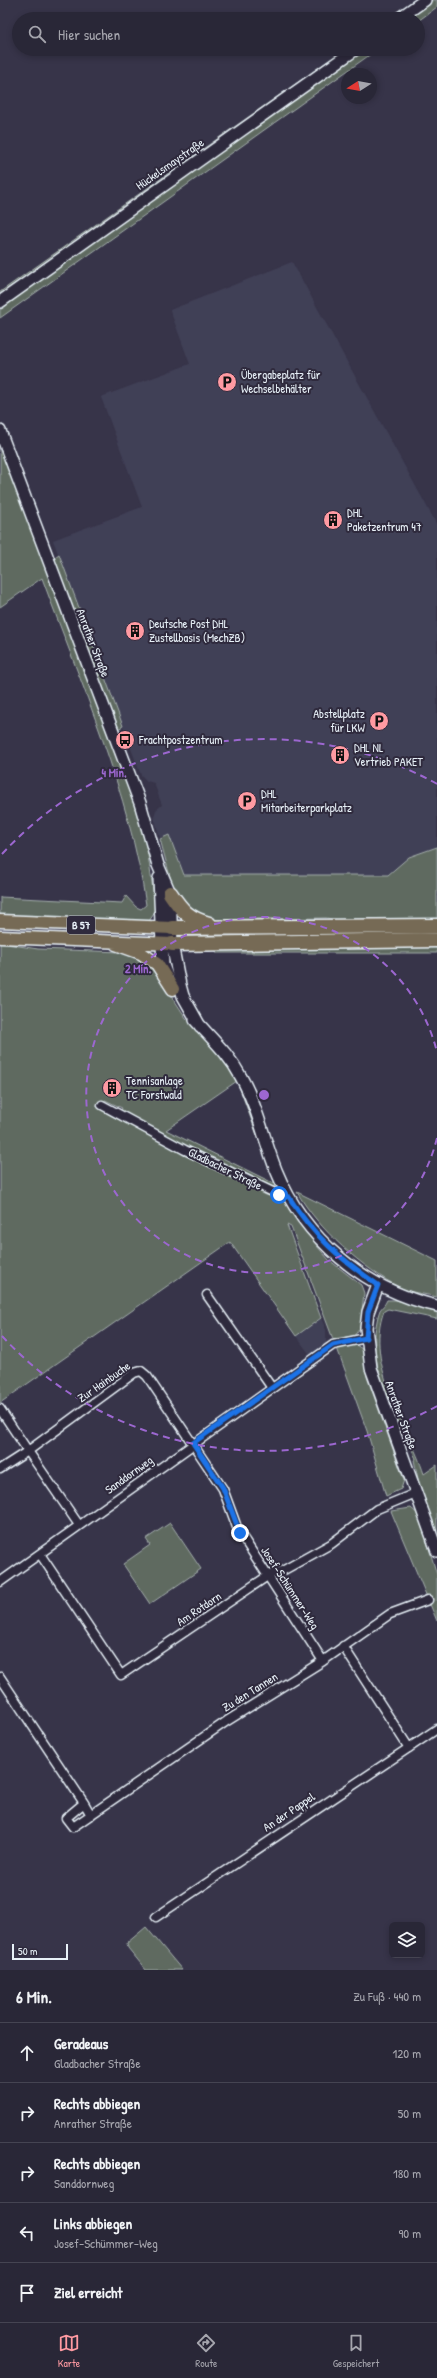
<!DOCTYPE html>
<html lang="de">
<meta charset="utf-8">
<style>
:root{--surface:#292737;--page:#353342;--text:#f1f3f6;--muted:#a5a5ad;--line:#454452;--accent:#ff9aa2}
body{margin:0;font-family:"Patrick Hand",sans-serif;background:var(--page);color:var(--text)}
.controls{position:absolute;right:12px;bottom:12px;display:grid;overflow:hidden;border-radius:6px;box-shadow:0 2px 6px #0003}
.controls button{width:36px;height:36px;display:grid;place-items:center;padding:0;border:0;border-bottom:1px solid var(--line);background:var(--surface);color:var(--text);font:20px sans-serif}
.compass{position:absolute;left:341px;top:68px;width:36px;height:36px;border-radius:50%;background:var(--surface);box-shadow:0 2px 6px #0003;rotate:259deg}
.scale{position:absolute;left:12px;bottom:10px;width:56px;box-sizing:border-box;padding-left:4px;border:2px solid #e8f1f8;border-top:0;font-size:11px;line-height:14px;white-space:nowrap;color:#e8f1f8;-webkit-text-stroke:3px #2f2a3d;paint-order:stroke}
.stop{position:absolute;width:12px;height:12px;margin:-9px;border:3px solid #1a73e8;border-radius:50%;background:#fff}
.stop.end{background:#1a73e8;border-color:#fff;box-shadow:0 1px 4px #0008}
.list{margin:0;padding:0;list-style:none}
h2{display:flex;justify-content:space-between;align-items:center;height:52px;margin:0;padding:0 16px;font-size:17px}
h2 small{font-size:13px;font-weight:400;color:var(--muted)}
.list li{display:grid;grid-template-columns:26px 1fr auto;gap:12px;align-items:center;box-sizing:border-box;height:60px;padding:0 16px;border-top:1px solid var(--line)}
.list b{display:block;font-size:15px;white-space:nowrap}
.list p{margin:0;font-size:13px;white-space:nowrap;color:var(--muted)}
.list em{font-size:13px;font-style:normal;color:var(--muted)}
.icon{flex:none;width:22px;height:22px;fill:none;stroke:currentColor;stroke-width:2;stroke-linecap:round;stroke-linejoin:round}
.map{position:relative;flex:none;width:437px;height:1970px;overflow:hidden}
.search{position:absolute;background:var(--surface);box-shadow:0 2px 6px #0003;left:12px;right:12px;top:12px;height:44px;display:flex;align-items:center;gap:10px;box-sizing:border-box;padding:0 14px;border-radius:22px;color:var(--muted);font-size:15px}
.sheet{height:352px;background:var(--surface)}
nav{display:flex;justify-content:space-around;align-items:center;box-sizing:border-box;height:56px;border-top:1px solid var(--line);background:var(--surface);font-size:11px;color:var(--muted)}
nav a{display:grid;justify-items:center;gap:2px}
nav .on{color:var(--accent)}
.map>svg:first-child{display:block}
</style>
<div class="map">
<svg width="437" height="1970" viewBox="0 0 437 1970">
<rect width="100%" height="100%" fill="#373449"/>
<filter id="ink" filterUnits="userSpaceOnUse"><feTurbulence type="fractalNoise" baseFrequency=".025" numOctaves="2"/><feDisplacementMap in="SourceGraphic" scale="8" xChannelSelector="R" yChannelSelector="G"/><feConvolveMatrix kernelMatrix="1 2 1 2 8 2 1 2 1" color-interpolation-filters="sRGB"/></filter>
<g filter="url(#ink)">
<path fill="#414057" d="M 292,262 L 437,525 L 437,847 L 409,857 L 388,875 L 184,875 L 169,835 L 160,838 L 154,817 L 156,810 L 162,805 L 154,783 L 147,781 L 141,775 L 53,540 L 142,507 L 101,397 L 190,364 L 170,310 Z
M 321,1318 L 326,1330 L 326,1344 L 311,1356 L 296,1336 Z"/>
<path fill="#5f6b61" stroke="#a4aeac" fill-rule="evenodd" d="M 431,0 L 437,0 L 437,7 L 418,21 L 418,19 L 405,19 Z
M 345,49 L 351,49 L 0,296 L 0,292 Z
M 362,49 L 378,49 L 0,318 L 0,310 L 79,250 Z
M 0,441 L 125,775 L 146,841 L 156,911 L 149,921 L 0,917 L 0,897 L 122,903 L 126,896 L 136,907 L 141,909 L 146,905 C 130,794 81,684 42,578 L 0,607 Z
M 59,554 L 123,726 L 118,729 L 52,559 Z
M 169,835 L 184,875 L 388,875 L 409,857 L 437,847 L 437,921 L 346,921 L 326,918 L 211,920 L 191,915 L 173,888 L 160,839 Z
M 0,943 L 38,949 L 121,952 L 149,961 L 186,1018 L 209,1039 L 239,1080 L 278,1185 L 272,1188 L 242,1171 L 234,1170 L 120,1112 L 122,1108 L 105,1100 L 102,1106 L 106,1113 L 266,1195 L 287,1200 L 317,1246 L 329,1260 L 361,1285 L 364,1293 L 360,1328 L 354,1336 L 333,1339 L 291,1227 L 287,1225 L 321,1318 L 296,1336 L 230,1242 L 0,1403 ZM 237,1081 L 275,1184 L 166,1130 Z
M 437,943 L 437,953 L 216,953 L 216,948 Z
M 297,1192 L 437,1261 L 437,1297 C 426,1294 412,1293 401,1288 C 363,1269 318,1229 297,1192 Z
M 387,1300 L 396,1300 L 437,1311 L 437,1319 L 388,1309 L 384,1311 C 364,1364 408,1425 424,1474 L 437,1465 L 437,1534 L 419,1483 L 414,1460 L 416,1459 L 405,1433 L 402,1433 C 387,1406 370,1357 376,1326 C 377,1321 378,1315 380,1310 C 382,1307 385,1305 387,1300 Z
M 347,1345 L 356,1345 L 362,1349 L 367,1377 L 404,1480 L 401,1489 L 386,1496 L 367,1431 L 337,1348 Z
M 411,1508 L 419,1515 L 437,1575 L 437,1621 L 391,1511 Z
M 170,1523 L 201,1569 L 150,1604 L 123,1564 L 150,1545 L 146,1539 Z
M 146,1927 L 182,1970 L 146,1970 L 128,1948 L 127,1943 Z"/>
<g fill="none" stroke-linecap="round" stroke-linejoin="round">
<g stroke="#e8f1f8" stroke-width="11">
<path id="street" d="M 102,1105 L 185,1150 L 279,1195 L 289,1197
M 207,1295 L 272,1388
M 0,1409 L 28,1451 L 134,1373 L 141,1371 L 147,1376 L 223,1489 L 238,1530 L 323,1661
M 0,1469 L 28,1451 L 79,1525
M 40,1554 L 121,1675 L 269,1575 L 284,1570 L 331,1544 L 377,1509 L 416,1493
M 0,1582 L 333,1345 L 366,1338
M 343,1646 L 409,1748
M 0,1677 L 84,1803
M 91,1815 L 84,1803 L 66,1818 L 73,1827 L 227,1721 L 323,1661 L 390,1614 L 428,1600
M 156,1917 L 437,1729"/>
</g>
<g stroke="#e8f1f8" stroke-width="14">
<path id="secondary" d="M 398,19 L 425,0
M 0,302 L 356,49
M 0,431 L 140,803 L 158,865 L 170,893 L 172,944 L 180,985 L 183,996 L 200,1026
M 159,878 L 163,965 L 167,976
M 195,1020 C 212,1039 229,1054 241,1077 C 257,1105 264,1140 276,1170 C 304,1239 365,1290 437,1306
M 378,1285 L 368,1312 L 366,1328 L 371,1368 L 437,1551"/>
</g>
<g stroke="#e8f1f8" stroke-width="15">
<path id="primary" d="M 0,921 L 172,928
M 0,937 L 172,944
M 116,944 L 141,953 L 157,964 L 173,989"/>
</g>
<g stroke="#e8f1f8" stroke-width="17">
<path id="highway" d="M 170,893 C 182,911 188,918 209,924
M 172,928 L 437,926
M 172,944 L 437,940"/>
</g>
<use href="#street" stroke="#2f2a3d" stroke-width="8"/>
<use href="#secondary" stroke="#2f2a3d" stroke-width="11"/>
<use href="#primary" stroke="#766a54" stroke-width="12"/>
<use href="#highway" stroke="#766a54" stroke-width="14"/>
</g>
</g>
<g fill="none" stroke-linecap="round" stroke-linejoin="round" filter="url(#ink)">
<path stroke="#1a73e8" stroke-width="5" d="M 240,1533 L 223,1488 L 193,1443 L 333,1345 L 366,1338 L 368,1312 L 378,1285 C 342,1260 312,1235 289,1197 L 279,1195"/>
</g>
<g fill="none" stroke="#9c67d0" stroke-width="2" stroke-dasharray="7 5">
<path d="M437 1138A178 178 0 1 1 437 1052"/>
<path d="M437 1406A356 356 0 0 1 2 1336M2 854A356 356 0 0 1 437 784"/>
</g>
<defs>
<g id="parking-disc" transform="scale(1)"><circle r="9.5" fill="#ff9aa2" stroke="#2f2a3d"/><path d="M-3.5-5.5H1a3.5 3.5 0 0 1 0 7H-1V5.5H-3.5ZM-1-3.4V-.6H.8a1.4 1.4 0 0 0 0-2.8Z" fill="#111"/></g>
<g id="building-disc" transform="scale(1)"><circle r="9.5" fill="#ff9aa2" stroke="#2f2a3d"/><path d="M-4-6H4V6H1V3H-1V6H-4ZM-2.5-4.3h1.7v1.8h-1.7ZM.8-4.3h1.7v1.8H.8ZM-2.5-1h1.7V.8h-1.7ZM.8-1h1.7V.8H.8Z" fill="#111"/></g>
<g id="bus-disc" transform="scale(1)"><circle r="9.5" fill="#ff9aa2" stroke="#2f2a3d"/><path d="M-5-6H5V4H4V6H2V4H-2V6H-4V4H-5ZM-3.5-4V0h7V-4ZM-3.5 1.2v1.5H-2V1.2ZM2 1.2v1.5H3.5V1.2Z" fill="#111"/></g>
</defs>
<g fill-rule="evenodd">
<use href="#parking-disc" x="227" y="382"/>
<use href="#building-disc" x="333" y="520"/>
<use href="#building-disc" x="135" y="631"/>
<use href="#parking-disc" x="379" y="721"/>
<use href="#bus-disc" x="125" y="740"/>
<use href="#building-disc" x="340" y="755"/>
<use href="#parking-disc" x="247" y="801"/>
<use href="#building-disc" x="112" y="1088"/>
</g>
<g text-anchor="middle" stroke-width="4" stroke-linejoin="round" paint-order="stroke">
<rect fill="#2f2a3d" stroke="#b0b5c0" stroke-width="1" x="67" y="916" width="28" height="18" rx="3"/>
<g font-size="11" font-weight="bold" fill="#e8f1f8">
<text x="81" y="929">B 57</text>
</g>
<g font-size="12" fill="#e8f1f8" stroke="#2f2a3d">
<text transform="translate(170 164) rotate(-35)" y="4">Hückelsmaystraße</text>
<text transform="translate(93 643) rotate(69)" y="4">Anrather Straße</text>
<text transform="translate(225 1169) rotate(26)" y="4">Gladbacher Straße</text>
<text transform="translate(104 1382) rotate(-35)" y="4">Zur Hainbuche</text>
<text transform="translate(401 1415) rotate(70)" y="4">Anrather Straße</text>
<text transform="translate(129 1475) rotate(-36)" y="4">Sanddornweg</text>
<text transform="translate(290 1588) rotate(57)" y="4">Josef-Schümmer-Weg</text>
<text transform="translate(199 1609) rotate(-34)" y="4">Am Rotdorn</text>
<text transform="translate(250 1692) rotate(-32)" y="4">Zu den Tannen</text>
<text transform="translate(289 1812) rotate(-34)" y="4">An der Pappel</text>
</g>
<g font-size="12" fill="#e8f1f8" stroke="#2f2a3d" text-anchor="start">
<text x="241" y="379">Übergabeplatz für<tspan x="241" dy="14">Wechselbehälter</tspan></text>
<text x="347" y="517">DHL<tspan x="347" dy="14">Paketzentrum 47</tspan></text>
<text x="149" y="628">Deutsche Post DHL<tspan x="149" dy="14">Zustellbasis (MechZB)</tspan></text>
<text x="365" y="718" text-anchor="end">Abstellplatz<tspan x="365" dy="14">für LKW</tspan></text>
<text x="139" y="744">Frachtpostzentrum</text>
<text x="354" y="752">DHL NL<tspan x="354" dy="14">Vertrieb PAKET</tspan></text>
<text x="261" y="798">DHL<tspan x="261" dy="14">Mitarbeiterparkplatz</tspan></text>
<text x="126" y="1085">Tennisanlage<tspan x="126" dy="14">TC Forstwald</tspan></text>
</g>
</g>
<circle cx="264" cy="1095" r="6" fill="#9c67d0" stroke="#2f2a3d" stroke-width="2"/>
<g font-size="12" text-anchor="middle" font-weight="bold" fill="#9c67d0" stroke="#2f2a3d" stroke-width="4" stroke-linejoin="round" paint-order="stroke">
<text x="114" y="777">4 Min.</text>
<text x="138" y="973">2 Min.</text>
</g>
</svg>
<div class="controls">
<button><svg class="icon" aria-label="layers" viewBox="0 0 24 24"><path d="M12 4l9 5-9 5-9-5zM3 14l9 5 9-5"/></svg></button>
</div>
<svg class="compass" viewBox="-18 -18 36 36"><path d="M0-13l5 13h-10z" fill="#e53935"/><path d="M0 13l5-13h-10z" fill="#a5a5ad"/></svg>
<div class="scale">50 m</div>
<div class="stop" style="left:279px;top:1195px"></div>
<div class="stop end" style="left:240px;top:1533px"></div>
<div class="search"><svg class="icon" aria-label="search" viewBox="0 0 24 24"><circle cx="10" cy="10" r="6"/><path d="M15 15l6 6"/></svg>Hier suchen</div>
</div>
<section class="sheet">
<h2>6 Min.<small>Zu Fuß · 440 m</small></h2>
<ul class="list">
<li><svg class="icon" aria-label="ahead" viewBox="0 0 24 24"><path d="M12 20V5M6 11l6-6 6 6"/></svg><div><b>Geradeaus</b><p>Gladbacher Straße</p></div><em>120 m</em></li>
<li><svg class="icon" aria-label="right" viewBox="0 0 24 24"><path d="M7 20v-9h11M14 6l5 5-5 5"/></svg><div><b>Rechts abbiegen</b><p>Anrather Straße</p></div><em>50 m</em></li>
<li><svg class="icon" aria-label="right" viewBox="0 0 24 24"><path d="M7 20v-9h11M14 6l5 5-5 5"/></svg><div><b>Rechts abbiegen</b><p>Sanddornweg</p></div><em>180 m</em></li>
<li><svg class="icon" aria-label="left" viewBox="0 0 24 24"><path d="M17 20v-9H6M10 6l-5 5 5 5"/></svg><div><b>Links abbiegen</b><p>Josef-Schümmer-Weg</p></div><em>90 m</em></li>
<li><svg class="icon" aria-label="arrive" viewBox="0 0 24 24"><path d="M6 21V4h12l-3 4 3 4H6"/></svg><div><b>Ziel erreicht</b></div></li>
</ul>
</section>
<nav>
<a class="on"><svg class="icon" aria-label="map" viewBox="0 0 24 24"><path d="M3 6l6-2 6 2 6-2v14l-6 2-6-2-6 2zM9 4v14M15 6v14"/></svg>Karte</a>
<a><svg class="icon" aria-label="directions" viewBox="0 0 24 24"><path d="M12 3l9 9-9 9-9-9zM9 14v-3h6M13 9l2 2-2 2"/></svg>Route</a>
<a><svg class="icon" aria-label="saved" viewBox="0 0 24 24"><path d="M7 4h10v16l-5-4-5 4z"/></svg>Gespeichert</a>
</nav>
